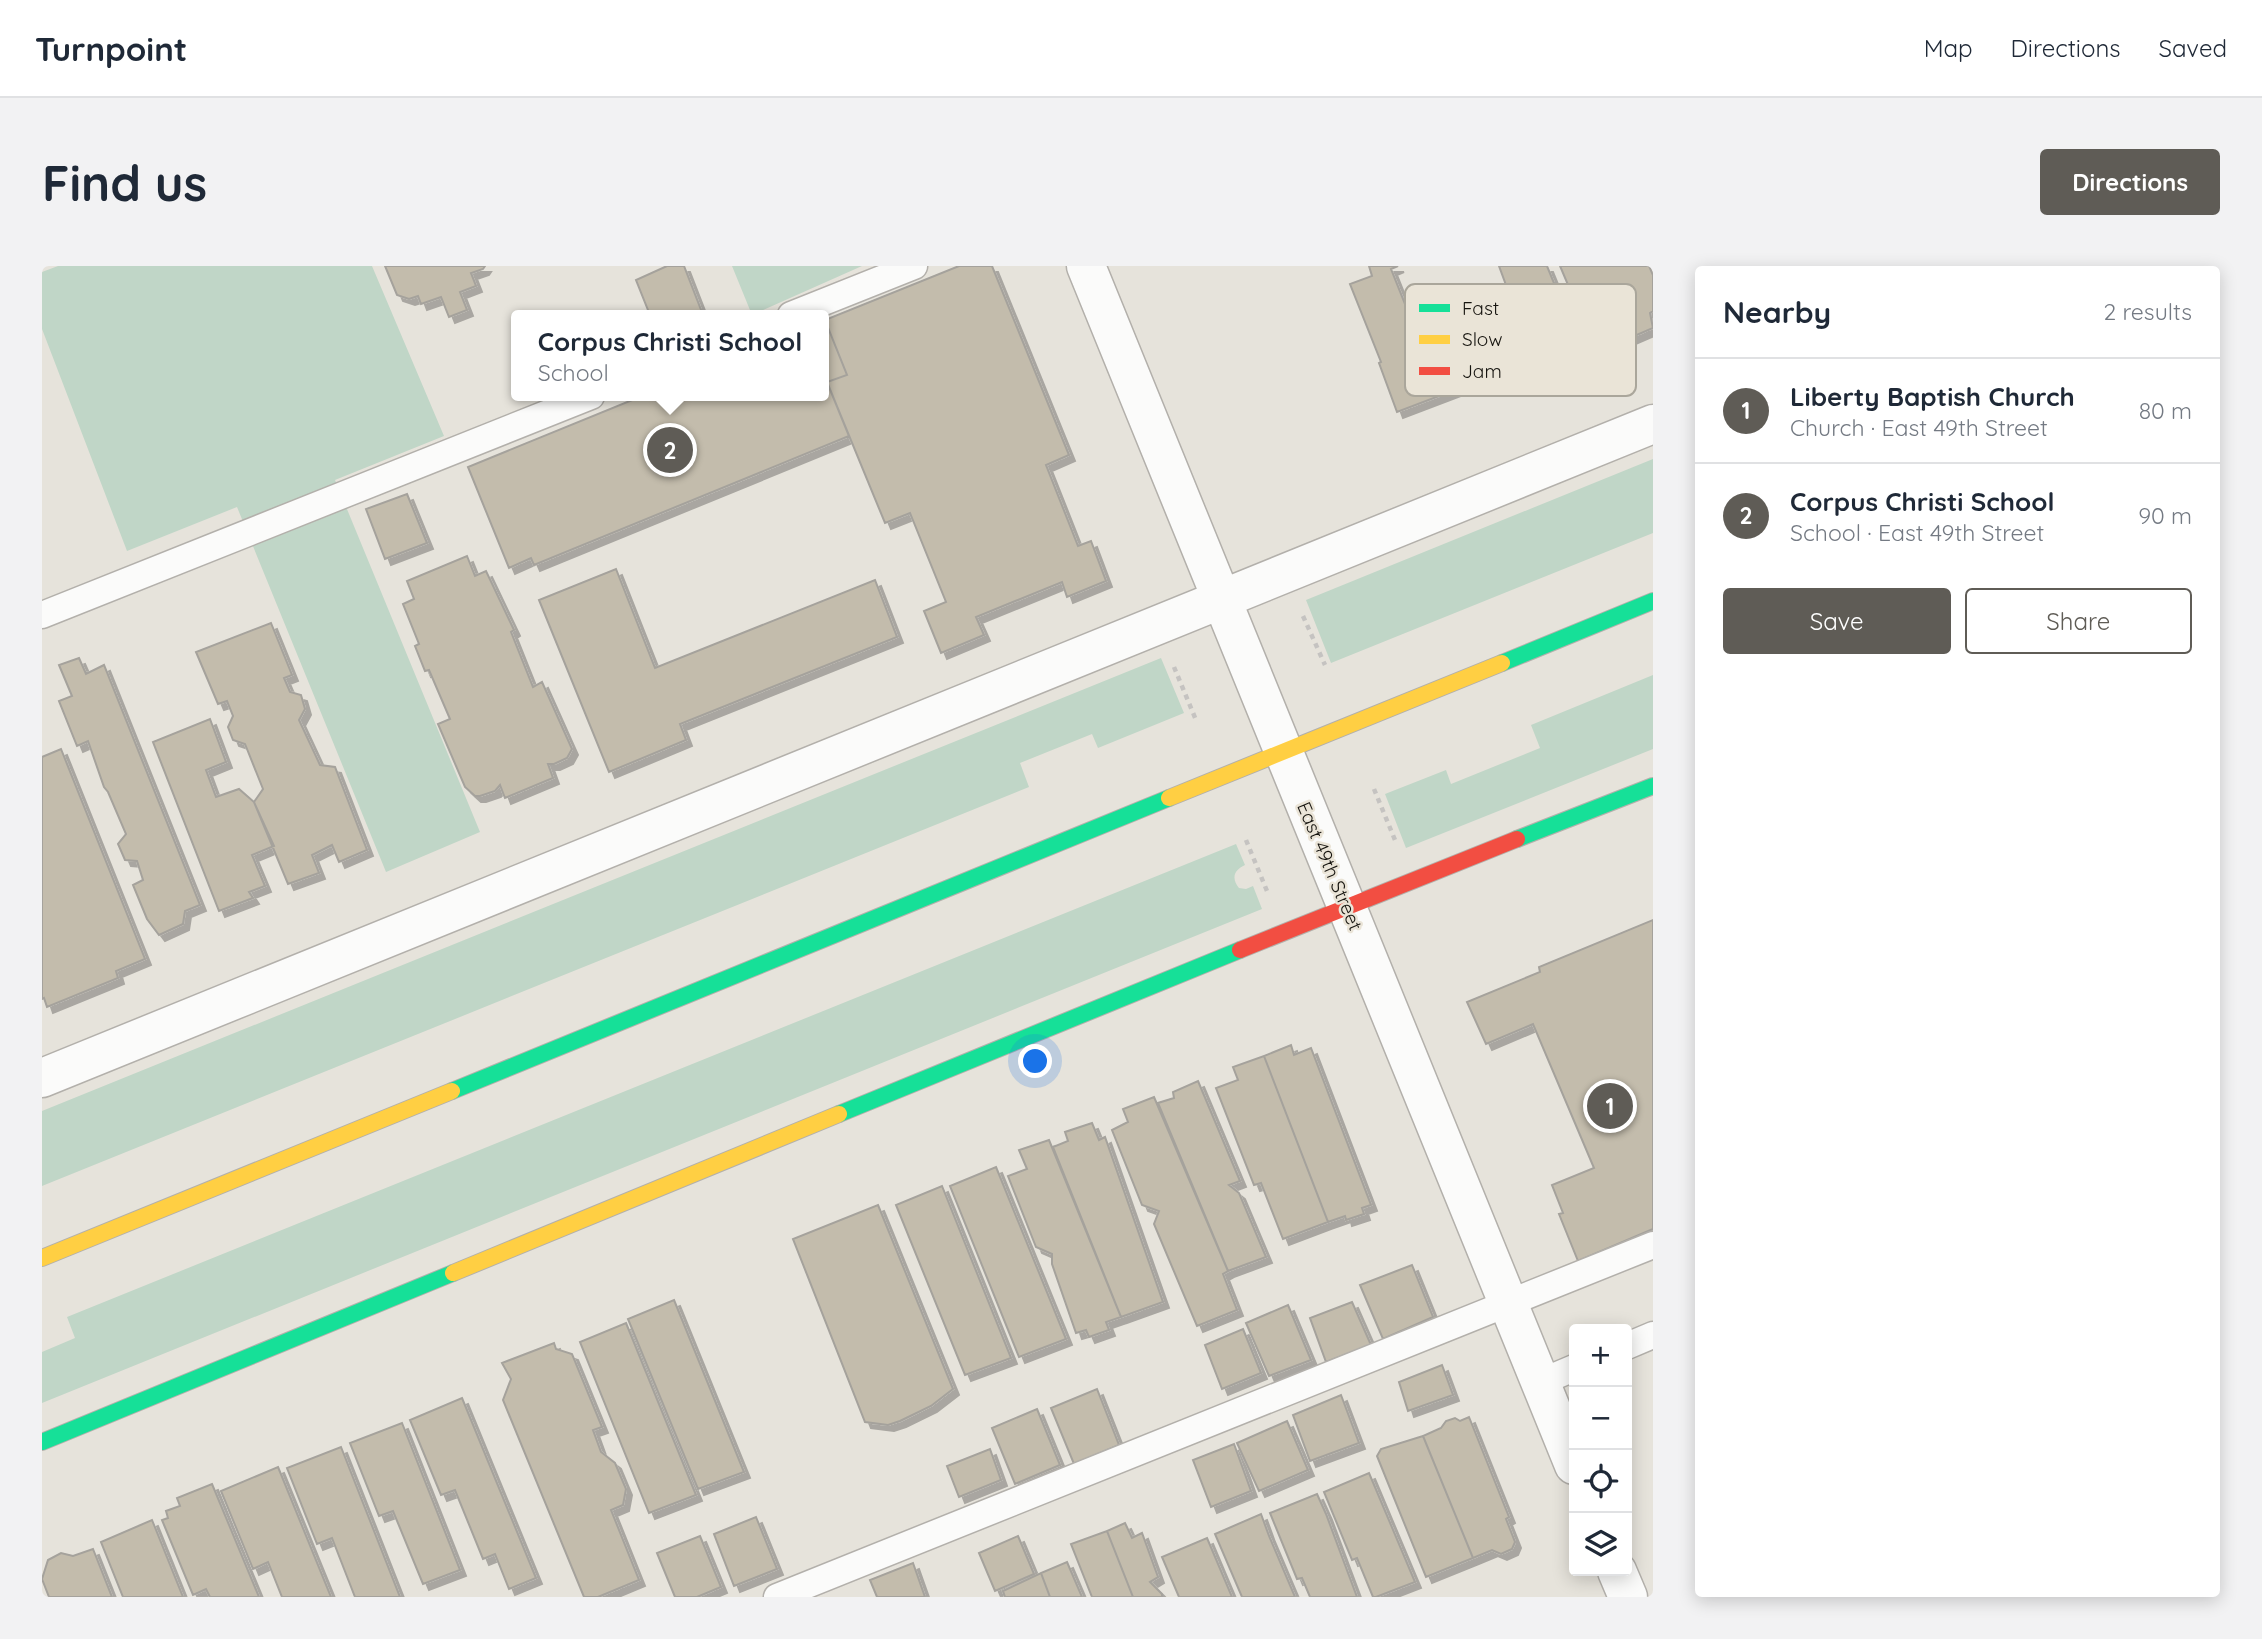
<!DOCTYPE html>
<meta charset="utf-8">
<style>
:root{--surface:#fff;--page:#f2f2f3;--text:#1f2937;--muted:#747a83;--line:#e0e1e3;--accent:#5f5c56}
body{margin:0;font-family:Quicksand,sans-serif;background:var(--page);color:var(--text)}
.controls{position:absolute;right:21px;bottom:21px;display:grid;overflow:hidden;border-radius:7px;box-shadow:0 4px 18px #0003}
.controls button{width:63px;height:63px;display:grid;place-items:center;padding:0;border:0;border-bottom:2px solid var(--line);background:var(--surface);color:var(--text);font:35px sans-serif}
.you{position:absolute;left:994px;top:796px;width:24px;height:24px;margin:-18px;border:5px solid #fff;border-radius:50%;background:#1a73e8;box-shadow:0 0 0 10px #1a73e833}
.badge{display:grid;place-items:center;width:46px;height:46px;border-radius:50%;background:var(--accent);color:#fff;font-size:23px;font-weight:700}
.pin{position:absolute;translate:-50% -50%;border:4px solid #fff;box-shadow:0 2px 7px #0006}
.popup{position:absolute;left:469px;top:44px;width:318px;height:91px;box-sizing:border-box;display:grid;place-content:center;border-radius:7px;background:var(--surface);filter:drop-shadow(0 2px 5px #0005);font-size:23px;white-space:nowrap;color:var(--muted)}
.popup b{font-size:26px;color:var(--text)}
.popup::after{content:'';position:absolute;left:50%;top:100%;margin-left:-14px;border:14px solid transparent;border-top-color:var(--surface)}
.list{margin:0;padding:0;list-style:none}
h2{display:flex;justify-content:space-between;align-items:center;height:91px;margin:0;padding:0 28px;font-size:30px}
h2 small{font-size:23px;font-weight:400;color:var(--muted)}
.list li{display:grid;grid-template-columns:46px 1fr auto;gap:21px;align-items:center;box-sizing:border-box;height:105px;padding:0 28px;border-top:2px solid var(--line)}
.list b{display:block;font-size:26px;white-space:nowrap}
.list p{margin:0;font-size:23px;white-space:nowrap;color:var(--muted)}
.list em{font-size:23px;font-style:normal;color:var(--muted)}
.actions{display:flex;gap:14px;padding:21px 28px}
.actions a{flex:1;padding:16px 0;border:2px solid var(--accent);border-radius:7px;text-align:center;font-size:24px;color:var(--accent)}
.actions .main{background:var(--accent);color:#fff}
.icon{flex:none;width:38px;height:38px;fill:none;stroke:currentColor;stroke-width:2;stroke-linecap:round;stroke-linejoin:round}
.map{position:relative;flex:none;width:1611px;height:1331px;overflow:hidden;border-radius:7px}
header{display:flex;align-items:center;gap:42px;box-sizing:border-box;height:98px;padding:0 35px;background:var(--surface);border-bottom:2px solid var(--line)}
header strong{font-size:33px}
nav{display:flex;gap:38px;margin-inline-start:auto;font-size:24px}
.intro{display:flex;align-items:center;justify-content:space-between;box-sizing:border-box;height:168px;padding:0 42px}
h1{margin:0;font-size:49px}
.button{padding:18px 32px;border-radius:7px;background:var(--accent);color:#fff;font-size:24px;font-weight:700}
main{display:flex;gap:42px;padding:0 42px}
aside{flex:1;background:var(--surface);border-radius:7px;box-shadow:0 4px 18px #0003}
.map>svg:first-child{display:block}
</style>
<header>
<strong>Turnpoint</strong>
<nav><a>Map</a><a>Directions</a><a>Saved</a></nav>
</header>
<div class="intro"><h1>Find us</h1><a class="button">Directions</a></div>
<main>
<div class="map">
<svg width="1611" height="1331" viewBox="0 0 1611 1331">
<defs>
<filter id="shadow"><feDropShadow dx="6" dy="6" stdDeviation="0" flood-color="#0004"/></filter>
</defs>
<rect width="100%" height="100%" fill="#e6e3db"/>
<path fill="#c0d6c7" d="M 16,0 L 330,0 L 402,170 L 293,214 L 438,566 L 344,606 L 195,241 L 85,285 L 0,63 L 0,6 Z
M 690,0 L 820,0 L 710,49 Z
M 1611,193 L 1611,267 L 1289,397 L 1264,334 Z
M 1119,392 L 1142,447 L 1056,482 L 1050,468 L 978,497 L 987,521 L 0,920 L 0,845 Z
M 1611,409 L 1611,483 L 1364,582 L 1343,528 L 1404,504 L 1409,518 L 1498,482 L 1489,459 Z
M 1194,578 L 1203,599 C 1192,604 1189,612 1197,622 L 1204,623 L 1211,620 L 1220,643 L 0,1137 L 0,1086 L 33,1072 L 25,1051 Z"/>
<path fill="#c3bcac" stroke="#a5a29c" stroke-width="2" filter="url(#shadow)" d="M 343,0 L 443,0 L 441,3 L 429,7 L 434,20 L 418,26 L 425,44 L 407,51 L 399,31 L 379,38 L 376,30 L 367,33 L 355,29 Z
M 625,0 L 642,0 L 661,49 L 608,49 L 594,14 Z
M 917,0 L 950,0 L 1027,189 L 1004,199 L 1036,280 L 1049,275 L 1064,315 L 1025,331 L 1020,316 L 934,351 L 942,369 L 899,387 L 882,345 L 904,336 L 868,247 L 843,257 L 785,116 L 805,109 L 783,54 Z
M 1327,0 L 1356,0 L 1349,3 L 1373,63 L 1388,58 L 1413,124 L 1355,146 L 1337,97 L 1339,96 L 1308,18 L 1330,10 Z
M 1457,0 L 1505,0 L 1516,27 L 1522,25 L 1538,71 L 1517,79 L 1519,83 L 1484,95 L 1460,33 L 1468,30 Z
M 1518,0 L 1607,0 L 1611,9 L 1611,45 L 1608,47 L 1611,62 L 1574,78 L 1567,62 L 1559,66 L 1544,29 L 1532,33 Z
M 783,54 L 805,109 L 785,116 L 807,170 L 492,299 L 489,292 L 467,302 L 426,201 L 600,130 L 782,130 Z
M 365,228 L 385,277 L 343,293 L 324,243 Z
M 425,290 L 433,310 L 444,305 L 472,364 L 469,366 L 491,421 L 500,416 L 530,483 L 525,492 L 512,498 L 506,498 L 511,512 L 463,532 L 458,519 L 453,525 L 438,530 L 433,530 L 423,521 L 396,458 L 408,453 L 387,404 L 383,405 L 373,380 L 377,378 L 361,338 L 372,333 L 365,315 Z
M 574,303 L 613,402 L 833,314 L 855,371 L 638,458 L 644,474 L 567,506 L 497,334 Z
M 229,357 L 250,409 L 242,412 L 248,426 L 259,429 L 263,443 L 257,454 L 278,499 L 293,501 L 325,584 L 297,596 L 290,579 L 270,589 L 277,607 L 246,618 L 212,536 L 221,523 L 203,478 L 191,474 L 186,461 L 191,450 L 185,435 L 176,438 L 154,386 Z
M 37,392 L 44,408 L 62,399 L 158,639 L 143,645 L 141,658 L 117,669 L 105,653 L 91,619 L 101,614 L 95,595 L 83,594 L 76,578 L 84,568 L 66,526 L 62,521 L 46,475 L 35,480 L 17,435 L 30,430 L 17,399 Z
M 168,453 L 184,496 L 164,504 L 174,531 L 197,523 L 212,536 L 232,580 L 210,589 L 223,620 L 207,626 L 211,632 L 177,645 L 111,476 Z
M 19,483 L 103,693 L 74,705 L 76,712 L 5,741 L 2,732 L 0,733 L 0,491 Z
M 1611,654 L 1611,963 L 1536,995 L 1517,948 L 1521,947 L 1510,919 L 1552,902 L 1491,758 L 1444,778 L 1425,736 L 1498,706 L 1497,701 Z
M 1249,779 L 1252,789 L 1269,782 L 1329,939 L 1320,942 L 1322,948 L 1304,954 L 1303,950 L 1286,956 L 1222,790 Z
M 1222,790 L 1286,956 L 1241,973 L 1219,917 L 1212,919 L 1174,822 L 1196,814 L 1191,801 Z
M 1156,815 L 1198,915 L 1187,919 L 1197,927 L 1224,991 L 1186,1005 L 1116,837 L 1132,832 L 1131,826 Z
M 1112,831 L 1186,1005 L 1181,1008 L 1195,1044 L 1155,1060 L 1112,958 L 1117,945 L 1100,939 L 1070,864 L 1086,856 L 1081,843 Z
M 1050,857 L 1057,874 L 1063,871 L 1121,1036 L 1079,1051 L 1011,881 L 1026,875 L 1023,866 Z
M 1007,874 L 1079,1051 L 1064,1056 L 1067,1064 L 1047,1071 L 1044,1064 L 1034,1067 L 1010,998 L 1010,988 L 994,981 L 966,910 L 985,903 L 977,884 Z
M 954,901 L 1024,1073 L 977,1091 L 908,920 Z
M 900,920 L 969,1092 L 923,1109 L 854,939 Z
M 836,939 L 911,1123 L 889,1140 L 858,1155 L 846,1159 L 823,1156 L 751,973 Z
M 1370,999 L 1391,1051 L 1341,1073 L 1318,1019 Z
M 632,1034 L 702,1206 L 656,1223 L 586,1053 Z
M 1310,1036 L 1329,1079 L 1284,1096 L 1268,1052 Z
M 1246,1039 L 1269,1094 L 1227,1110 L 1204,1057 Z
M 584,1057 L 654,1229 L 607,1247 L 538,1076 Z
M 1201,1063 L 1219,1107 L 1180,1123 L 1163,1079 Z
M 512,1077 L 514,1083 L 530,1088 L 560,1161 L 551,1164 L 559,1186 L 573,1197 L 584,1223 L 581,1239 L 569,1244 L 597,1314 L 556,1331 L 542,1331 L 461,1134 L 469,1113 L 460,1097 Z
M 1400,1099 L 1411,1129 L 1366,1145 L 1357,1116 Z
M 1055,1123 L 1077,1179 L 1032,1198 L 1009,1142 Z
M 1299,1129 L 1317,1177 L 1268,1195 L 1251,1149 Z
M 420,1132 L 494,1312 L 467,1323 L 453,1288 L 441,1293 L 413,1224 L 399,1229 L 368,1154 Z
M 995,1143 L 1018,1199 L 973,1218 L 950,1162 Z
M 1427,1151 L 1467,1251 L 1464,1253 L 1473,1276 L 1470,1283 L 1459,1288 L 1450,1284 L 1431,1292 L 1381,1170 L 1399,1162 L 1404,1155 L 1413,1152 L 1418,1155 Z
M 1245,1155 L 1266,1204 L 1217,1225 L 1195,1177 Z
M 360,1157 L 418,1304 L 381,1318 L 351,1245 L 337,1250 L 308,1177 Z
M 1381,1170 L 1431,1292 L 1384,1311 L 1335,1190 L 1339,1183 Z
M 1192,1178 L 1209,1225 L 1169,1241 L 1151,1194 Z
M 299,1181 L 358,1331 L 313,1331 L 290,1272 L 275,1278 L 245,1202 Z
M 948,1183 L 959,1214 L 917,1231 L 905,1200 Z
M 236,1201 L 289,1331 L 240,1331 L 226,1296 L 211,1303 L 179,1225 Z
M 1327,1207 L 1373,1316 L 1334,1331 L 1331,1331 L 1315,1292 L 1310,1294 L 1282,1226 Z
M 170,1218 L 217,1331 L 168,1331 L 164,1323 L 151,1329 L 120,1254 L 126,1252 L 124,1245 L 138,1240 L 135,1232 Z
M 1275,1228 L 1284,1248 L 1315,1331 L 1268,1331 L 1260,1312 L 1255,1313 L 1228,1247 Z
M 1219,1248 L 1227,1270 L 1253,1331 L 1200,1331 L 1173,1268 Z
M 714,1251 L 735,1303 L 692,1320 L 672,1268 Z
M 110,1254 L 141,1331 L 81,1331 L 59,1276 Z
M 1083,1257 L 1090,1272 L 1100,1267 L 1116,1311 L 1108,1316 L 1120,1328 L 1120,1331 L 1091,1331 L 1065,1265 Z
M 1065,1265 L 1091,1331 L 1050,1331 L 1029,1278 Z
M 658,1270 L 679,1321 L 655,1331 L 633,1331 L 615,1287 Z
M 976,1270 L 992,1308 L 953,1325 L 937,1287 Z
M 1165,1272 L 1190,1331 L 1137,1331 L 1120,1291 Z
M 51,1283 L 70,1331 L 7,1331 L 0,1313 L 6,1294 L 19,1287 L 31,1290 Z
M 1025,1296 L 1040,1331 L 1008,1331 L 999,1307 Z
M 871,1297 L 883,1331 L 835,1331 L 828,1314 Z
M 999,1307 L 1008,1331 L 963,1331 L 961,1325 Z"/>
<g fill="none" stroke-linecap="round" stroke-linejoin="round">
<g stroke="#b3b0ab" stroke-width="29">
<path id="lane" d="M 749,49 L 872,0
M 0,349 L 549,130
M 1585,1080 L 1611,1069
M 1499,1116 L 1532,1102
M 735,1331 L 1611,979"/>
</g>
<g stroke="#b3b0ab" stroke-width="41">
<path id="street" d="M 1044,0 L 1532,1199
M 0,812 L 1611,158
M 1575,1305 L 1586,1331"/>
</g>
<g stroke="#b3b0ab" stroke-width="18">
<path id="fast" d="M 1460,397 L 1611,335
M 1475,573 L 1611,520
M 410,825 L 1127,532
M 797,848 L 1198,684
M 0,1176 L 411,1007"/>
</g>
<g stroke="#b3b0ab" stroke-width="18">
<path id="slow" d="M 1127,532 L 1460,397
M 0,992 L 410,825
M 411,1007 L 797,848"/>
</g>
<g stroke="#b3b0ab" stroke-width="18">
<path id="jam" d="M 1198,684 L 1475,573"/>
</g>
<path stroke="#c5c3c1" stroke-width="4.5" stroke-dasharray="5 5" stroke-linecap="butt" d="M 1261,350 L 1283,399
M 1132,401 L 1154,454
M 1332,523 L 1353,574
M 1204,574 L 1225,625"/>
<use href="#lane" stroke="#fbfbfa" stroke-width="26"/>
<use href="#street" stroke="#fbfbfa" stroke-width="38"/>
<use href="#fast" stroke="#16e098" stroke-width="16"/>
<use href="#slow" stroke="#ffcf43" stroke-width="16"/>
<use href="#jam" stroke="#f24e42" stroke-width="16"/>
</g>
<g text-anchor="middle" stroke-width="5" stroke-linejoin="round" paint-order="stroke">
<g font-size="19" fill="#16140f" stroke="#eae4d7">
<text transform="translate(1288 600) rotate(67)" y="7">East 49th Street</text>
</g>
</g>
<rect x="1363" y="18" width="231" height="112" rx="10" fill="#eae4d7" stroke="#aaa69b" stroke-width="2"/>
<rect x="1377" y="38" width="31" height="8" fill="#16e098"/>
<rect x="1377" y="69" width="31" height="9" fill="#ffcf43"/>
<rect x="1377" y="101" width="31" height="8" fill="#f24e42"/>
<g font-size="19" fill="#16140f">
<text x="1420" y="49">Fast</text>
<text x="1420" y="80">Slow</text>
<text x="1420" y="112">Jam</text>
</g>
</svg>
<div class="controls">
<button>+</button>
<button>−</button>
<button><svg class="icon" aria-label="locate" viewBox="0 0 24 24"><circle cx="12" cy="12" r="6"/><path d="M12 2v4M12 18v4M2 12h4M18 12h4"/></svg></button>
<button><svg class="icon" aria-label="layers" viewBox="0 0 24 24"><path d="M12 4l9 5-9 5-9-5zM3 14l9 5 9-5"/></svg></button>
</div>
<div class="you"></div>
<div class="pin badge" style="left:1568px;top:840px">1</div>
<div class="pin badge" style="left:628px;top:184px">2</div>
<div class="popup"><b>Corpus Christi School</b>School</div>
</div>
<aside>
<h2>Nearby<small>2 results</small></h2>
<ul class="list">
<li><span class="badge">1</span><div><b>Liberty Baptish Church</b><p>Church · East 49th Street</p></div><em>80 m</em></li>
<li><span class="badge">2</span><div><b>Corpus Christi School</b><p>School · East 49th Street</p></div><em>90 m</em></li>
</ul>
<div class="actions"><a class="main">Save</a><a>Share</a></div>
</aside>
</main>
